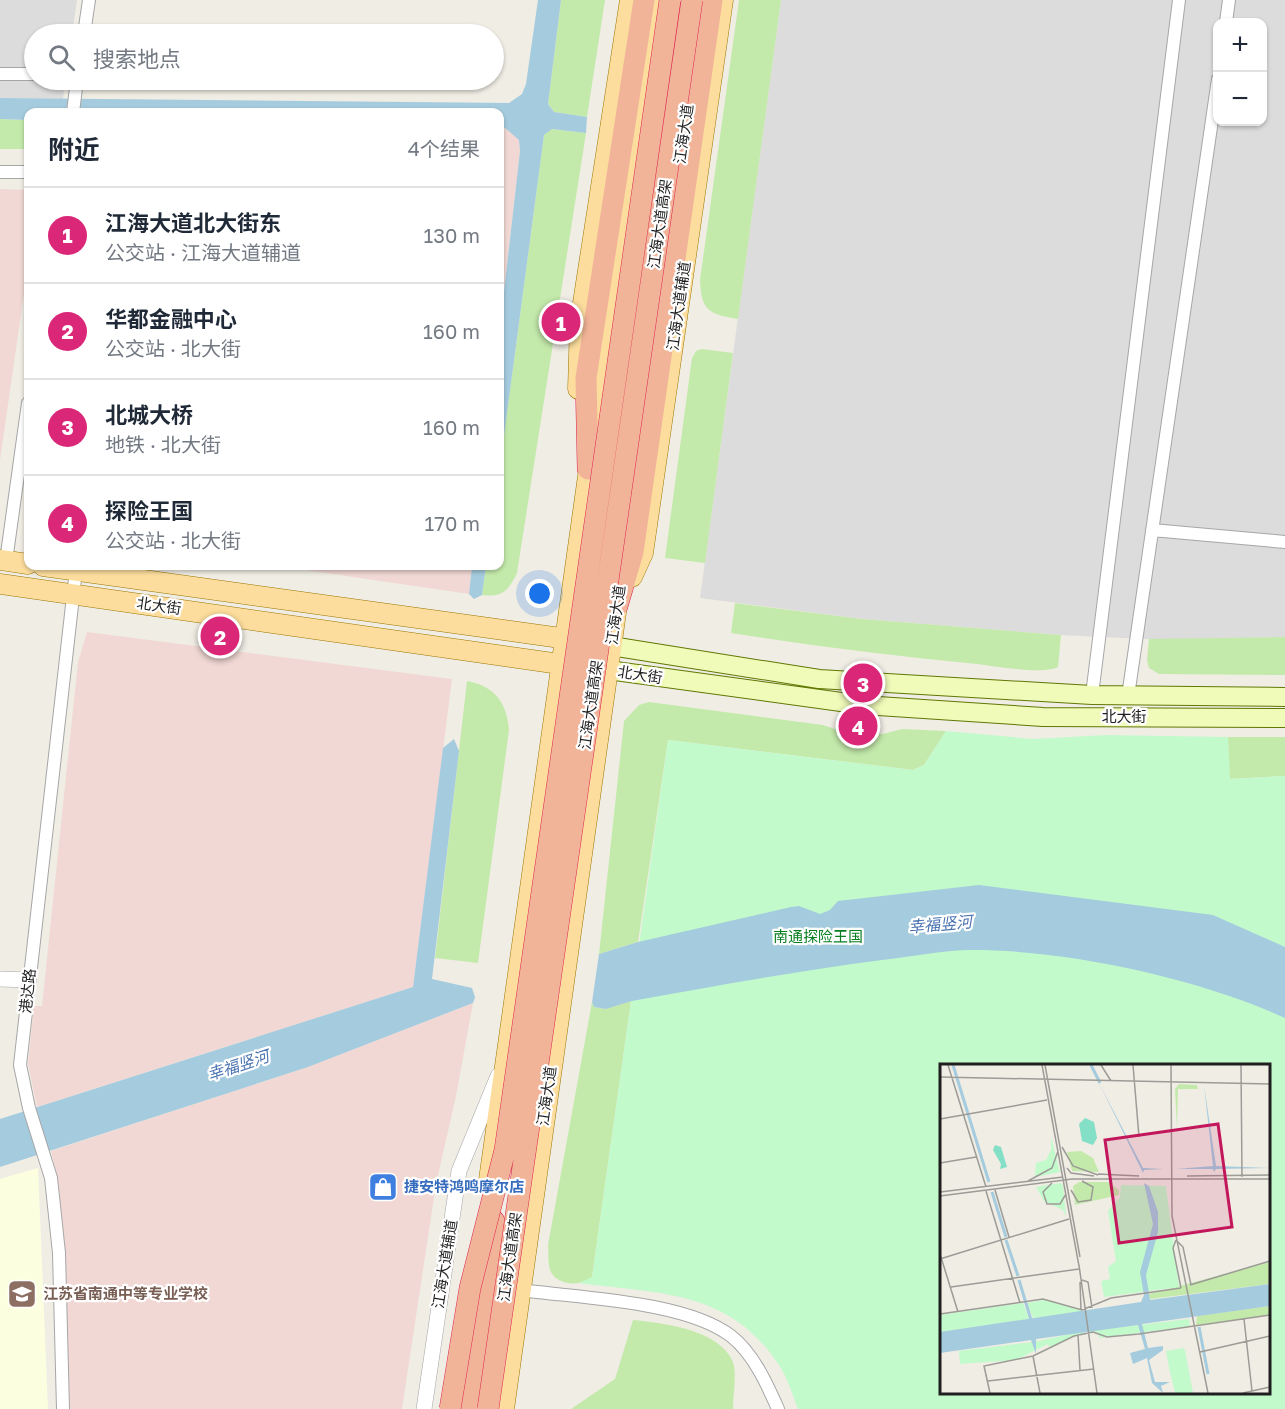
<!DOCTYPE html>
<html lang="zh">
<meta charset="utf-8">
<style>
:root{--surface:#fff;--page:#f6f6f7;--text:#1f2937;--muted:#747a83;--line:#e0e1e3;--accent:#db2777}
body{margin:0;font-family:"Golos Text","Noto Sans SC",sans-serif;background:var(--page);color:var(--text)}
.controls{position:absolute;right:18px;top:18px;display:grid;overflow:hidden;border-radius:12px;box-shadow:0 2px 4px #0004}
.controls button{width:54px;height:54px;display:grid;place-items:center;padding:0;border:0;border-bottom:2px solid var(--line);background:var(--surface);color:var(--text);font:30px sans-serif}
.you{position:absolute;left:540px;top:594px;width:21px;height:21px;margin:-15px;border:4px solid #fff;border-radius:50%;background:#1a73e8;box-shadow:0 0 0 9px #1a73e833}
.badge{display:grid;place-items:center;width:39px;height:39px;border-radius:50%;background:var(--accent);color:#fff;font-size:20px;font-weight:700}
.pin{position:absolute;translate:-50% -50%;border:3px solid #fff;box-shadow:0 2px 6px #0006}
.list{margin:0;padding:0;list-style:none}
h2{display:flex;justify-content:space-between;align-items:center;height:78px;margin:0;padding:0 24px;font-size:26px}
h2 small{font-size:20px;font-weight:400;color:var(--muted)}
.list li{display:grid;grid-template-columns:39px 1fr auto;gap:18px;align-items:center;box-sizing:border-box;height:96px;padding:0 24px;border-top:2px solid var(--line)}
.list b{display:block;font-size:22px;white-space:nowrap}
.list p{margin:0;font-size:20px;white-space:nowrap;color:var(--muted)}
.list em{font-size:20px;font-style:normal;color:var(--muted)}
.icon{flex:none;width:33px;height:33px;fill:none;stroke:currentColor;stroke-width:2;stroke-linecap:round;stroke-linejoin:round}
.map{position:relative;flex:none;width:1285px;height:1409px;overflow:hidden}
.search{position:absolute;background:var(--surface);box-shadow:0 2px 4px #0004;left:24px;top:24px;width:480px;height:66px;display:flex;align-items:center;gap:15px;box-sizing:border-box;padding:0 21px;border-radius:33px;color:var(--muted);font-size:22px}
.panel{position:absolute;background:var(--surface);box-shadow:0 2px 4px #0004;left:24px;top:108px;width:480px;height:462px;border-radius:12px}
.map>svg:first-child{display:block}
</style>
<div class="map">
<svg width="1285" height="1409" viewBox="0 0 1285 1409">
<rect width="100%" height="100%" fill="#f0ede5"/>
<path fill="#dddcdc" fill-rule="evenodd" d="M 0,0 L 77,0 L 72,34 L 34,34 L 34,80 L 65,80 L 63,99 L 0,98 Z
M 781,0 L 1285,0 L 1285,637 L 1163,640 L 1061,635 L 862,619 L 700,598 ZM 1218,22 L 1262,22 L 1262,122 L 1218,122 Z"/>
<path fill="#f1d8d4" d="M 500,127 L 505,128 L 519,140 L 520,151 L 500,327 Z
M 0,189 L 28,190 L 28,266 L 0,460 Z
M 278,566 L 472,566 L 469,594 Z
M 87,632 L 452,679 L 413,987 L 37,1107 L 28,1064 L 34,1006 L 42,1006 L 78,662 Z
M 473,1003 L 456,1096 L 436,1184 L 402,1409 L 68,1409 L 63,1242 L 58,1181 L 51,1151 L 308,1067 Z"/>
<path fill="#fcffdf" d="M 38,1168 L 48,1409 L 0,1409 L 0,1179 Z"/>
<path fill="#c4eaab" d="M 561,0 L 605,0 L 587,117 L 554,112 L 548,104 Z
M 739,0 L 781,0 L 738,319 C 709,314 701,311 700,280 Z
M 0,119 L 28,120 L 28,149 L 0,149 Z
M 552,129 L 586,133 L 517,573 C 509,590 502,598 482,595 L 486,566 L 500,566 L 500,466 L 544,135 Z
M 702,349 L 733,353 L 705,563 L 665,558 L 692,358 L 696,351 Z
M 735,603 L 862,619 L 1061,635 L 1058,667 C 1042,675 995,666 977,664 C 894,656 813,646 731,633 Z
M 1285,637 L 1285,675 L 1159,674 L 1149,668 L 1147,660 L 1149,639 Z
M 467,681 C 495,686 507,703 509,730 L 478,963 L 435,958 Z
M 649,702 L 823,725 L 838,730 L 883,734 L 902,729 L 946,731 L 924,765 L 913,770 L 668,740 L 638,942 L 599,954 L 624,721 L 639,705 Z
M 1228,737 L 1285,737 L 1285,776 L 1229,779 Z
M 631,1001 L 592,1277 C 582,1286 561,1286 552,1274 C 547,1266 549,1254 548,1245 L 592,1002 L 594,1007 L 606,1009 Z
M 633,1320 C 663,1323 719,1329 733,1362 C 737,1374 733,1396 733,1409 L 571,1409 L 615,1379 Z"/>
<path fill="#c2facc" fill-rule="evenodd" d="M 946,731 L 1033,739 L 1106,735 L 1228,737 L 1230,779 L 1285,776 L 1285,1409 L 798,1409 C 793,1397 789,1382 782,1370 C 733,1290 662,1294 579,1283 L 592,1277 L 668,740 L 913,770 L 924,765 ZM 942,1066 L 1268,1066 L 1268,1392 L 942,1392 Z"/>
<path fill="#a5cbde" d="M 538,0 L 561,0 L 548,104 L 554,112 L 587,117 L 586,133 L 552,129 L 544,135 L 500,466 L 500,327 L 520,151 L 519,140 L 505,128 L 500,127 L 500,112 L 28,112 L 28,120 L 0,119 L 0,98 L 509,103 L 522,94 L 526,84 Z
M 472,566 L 486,566 L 482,595 L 474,599 L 469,594 Z
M 454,739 L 459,751 L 432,979 L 472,988 L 475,997 L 473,1003 L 308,1067 L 0,1167 L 0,1119 L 413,987 L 443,748 Z
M 979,885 L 1213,915 L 1285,947 L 1285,1018 C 1198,978 1064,949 968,950 C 939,951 910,957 882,960 C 798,971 715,986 632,1001 L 606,1009 L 594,1007 L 592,1002 L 599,954 L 638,942 L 791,907 L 799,906 L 820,914 L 830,910 L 838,901 Z"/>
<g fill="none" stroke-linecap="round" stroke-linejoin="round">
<g stroke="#a6a6a6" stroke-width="14">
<path id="minor" d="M 1226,22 L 1229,0
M 84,34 L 89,0
M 0,74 L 34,74
M 73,112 L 77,80
M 0,172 L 28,172
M 1152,530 L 1285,542
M 6,561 L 28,403
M 1092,695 L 1179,0
M 1128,696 L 1218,79
M 521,1290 C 579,1298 685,1301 731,1336 C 753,1353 767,1384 778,1409
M 63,1409 L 59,1253 L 51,1178 L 29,1108 L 20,1065 L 76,570"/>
</g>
<g stroke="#a6a6a6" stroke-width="16">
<path id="tertiary" d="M 0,979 L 29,980
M 424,1409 L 459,1171 L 498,1076"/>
</g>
<g stroke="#607804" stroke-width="20">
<path id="secondary" d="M 611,646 L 819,679 L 1092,695 L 1285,697
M 608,670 L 863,705 L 1043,717 L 1285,718"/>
</g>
<g stroke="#9a7600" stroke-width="21">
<path id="primary" d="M 578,389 L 580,322 L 630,0
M 0,560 L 28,564
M 43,566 L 575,640
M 632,577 L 643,553 L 723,0
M 0,584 L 574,666
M 488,1187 L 655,0
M 504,1409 L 619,591"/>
</g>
<g stroke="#dc2451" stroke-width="22">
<path id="trunk" d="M 588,469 L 586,378 L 644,0
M 617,606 L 633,552 L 712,0
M 468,1409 L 494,1221"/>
</g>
<use href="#minor" stroke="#fff" stroke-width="12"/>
<use href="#tertiary" stroke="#fff" stroke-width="15"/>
<use href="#secondary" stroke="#f0fab9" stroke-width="18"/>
<use href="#primary" stroke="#fcdd9d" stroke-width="20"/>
<use href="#trunk" stroke="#f2b498" stroke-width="21"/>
<g stroke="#dc2451" stroke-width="22" stroke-linecap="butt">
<path id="trunk-bridge" d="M 450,1409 L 470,1288 L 505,1150 L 670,0
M 488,1409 L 692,0"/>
</g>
<use href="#trunk-bridge" stroke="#f2b498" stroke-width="21"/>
</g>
<defs>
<g id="shop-square" transform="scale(1.5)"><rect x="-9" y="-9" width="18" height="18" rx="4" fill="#3f7fe0" stroke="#fff"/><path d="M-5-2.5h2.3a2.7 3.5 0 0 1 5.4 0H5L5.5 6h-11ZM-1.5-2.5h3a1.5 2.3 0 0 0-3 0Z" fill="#fff"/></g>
<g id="school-square" transform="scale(1.5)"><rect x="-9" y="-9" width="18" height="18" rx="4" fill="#8d6e63" stroke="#fff"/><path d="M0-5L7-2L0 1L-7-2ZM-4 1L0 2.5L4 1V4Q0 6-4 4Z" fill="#fff"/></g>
</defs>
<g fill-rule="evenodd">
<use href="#shop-square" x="383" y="1187"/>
<use href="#school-square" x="22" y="1294"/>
</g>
<g text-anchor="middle" stroke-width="4.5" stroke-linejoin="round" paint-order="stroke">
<g font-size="15" fill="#1f1f1f" stroke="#fff">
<text transform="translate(684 134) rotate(-82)" y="5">江海大道</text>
<text transform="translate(660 224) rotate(-82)" y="5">江海大道高架</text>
<text transform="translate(679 306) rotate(-82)" y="5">江海大道辅道</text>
<text transform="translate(159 606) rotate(8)" y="5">北大街</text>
<text transform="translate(616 615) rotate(-82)" y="5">江海大道</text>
<text transform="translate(640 675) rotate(9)" y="5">北大街</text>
<text transform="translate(591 705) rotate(-82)" y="5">江海大道高架</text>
<text x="1124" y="722">北大街</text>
<text transform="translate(28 991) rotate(-84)" y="5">港达路</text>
<text transform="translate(547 1096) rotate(-82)" y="5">江海大道</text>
<text transform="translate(510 1257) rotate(-82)" y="5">江海大道高架</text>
<text transform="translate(445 1264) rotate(-81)" y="5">江海大道辅道</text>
</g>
<g font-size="15" fill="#0b7f20" stroke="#fff">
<text x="818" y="942">南通探险王国</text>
</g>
<g font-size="15" font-weight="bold" fill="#366cbe" stroke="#fff" text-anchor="start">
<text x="404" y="1192">捷安特鸿鸣摩尔店</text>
</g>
<g font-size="15" font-weight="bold" fill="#785e54" stroke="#fff" text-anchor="start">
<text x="43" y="1299">江苏省南通中等专业学校</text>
</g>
<g font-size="16" font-style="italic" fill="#4a73b0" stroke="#fff">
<text transform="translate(940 924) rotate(-5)" y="6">幸福竖河</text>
<text transform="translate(238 1065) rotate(-18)" y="6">幸福竖河</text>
</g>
</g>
<g transform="translate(940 1064)">
<rect width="330" height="330" fill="#f0ede5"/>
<path d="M 239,20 L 257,21 L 258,25 L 238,25 L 237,65 L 235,25 ZM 141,87 L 153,94 L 159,108 L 132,107 L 127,88 ZM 139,118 L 168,118 L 179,126 L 179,131 L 135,141 L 133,122 ZM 330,198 L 330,220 L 210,235 L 209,230 ZM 330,242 L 330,251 L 256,261 L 257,252 Z" fill="#c4eaab"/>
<path d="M 111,73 L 120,108 L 95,113 L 96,99 L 106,96 L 111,86 ZM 120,119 L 123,121 L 126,153 L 123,146 L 104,137 L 96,123 ZM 181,121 L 226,122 L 239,223 L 164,233 L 161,217 L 170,215 L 168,203 L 176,197 L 168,147 L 180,133 ZM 104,236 L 115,238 L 143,247 L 144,249 L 93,254 L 87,239 ZM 83,239 L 89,255 L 0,268 L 0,251 ZM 249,255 L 250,262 L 160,274 L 157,268 L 146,268 L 109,283 L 108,280 L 76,296 L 20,300 L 19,287 L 93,278 L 140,268 ZM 243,284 L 245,286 L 253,329 L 235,329 L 229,304 L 226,287 Z" fill="#c2facc"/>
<path d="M 145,54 L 154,58 L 157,74 L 153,81 L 142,77 L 139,60 ZM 55,81 L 61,83 L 67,103 L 60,105 L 61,100 L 53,86 Z" fill="#83dfc5"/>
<path d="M 159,19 L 203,104 L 224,105 L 204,106 L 203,109 ZM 264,21 L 276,102 L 330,104 L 276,105 L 274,108 L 273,105 L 236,105 L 273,102 ZM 204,119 L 209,122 L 218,148 L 218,168 L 206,211 L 210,236 L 330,220 L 330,242 L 202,260 L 208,284 L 223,282 L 223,286 L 209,296 L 215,318 L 230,318 L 221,322 L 223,329 L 212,319 L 207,294 L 193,300 L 190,289 L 205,285 L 198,261 L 96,275 L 96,290 L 91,276 L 0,289 L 0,268 L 201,238 L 204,231 L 200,208 L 213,160 Z" fill="#a5cbde"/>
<path fill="none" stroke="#a5cbde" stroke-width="3" d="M 13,1 L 49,118M 151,1 L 160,19M 52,128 L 66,173M 66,176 L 78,212M 79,216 L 91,256M 259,263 L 268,310"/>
<path fill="none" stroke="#9c9b96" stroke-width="1.5" d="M 8,1 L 46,123M 102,1 L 139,202M 105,1 L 140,193M 161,1 L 171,17M 193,1 L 199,73M 231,1 L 232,152 L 268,329M 301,1 L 302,113M 0,13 L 330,20M 0,55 L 107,36M 122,83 L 133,102 L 158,111M 0,99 L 36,93M 127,104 L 131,109 L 154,112M 158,110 L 199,112M 247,112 L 330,111M 88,117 L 112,104 L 118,87M 112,119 L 103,128 L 107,140 L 120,140 L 126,130M 55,126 L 69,173M 131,126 L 138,138 L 151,136 L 153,123 L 142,117M 46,127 L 80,239M 0,128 L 123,113M 0,132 L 132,115 L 330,115M 236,176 L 233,184 L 241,224M 237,177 L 243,183 L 251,221M 0,190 L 18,248M 0,195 L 129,155M 139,201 L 157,329M 142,216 L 148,218 L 152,244M 140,218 L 141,246M 250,221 L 330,197M 11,223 L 139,205M 0,250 L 103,235 L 142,246 L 171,234 L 241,224M 304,255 L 312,327M 138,271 L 140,306M 260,288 L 330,272M 93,292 L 100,329M 48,317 L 154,305M 50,329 L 44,302 L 93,292 L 134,272 L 153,268 L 167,273 L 199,270 L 330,251M 303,329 L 330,323"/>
<path fill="#c2185b" fill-opacity="0.15" stroke="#c2185b" stroke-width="3" d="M 278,60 L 292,163 L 179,179 L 165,76 Z"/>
<rect width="330" height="330" fill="none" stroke="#1f1f1f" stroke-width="3"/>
</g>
</svg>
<div class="controls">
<button>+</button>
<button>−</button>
</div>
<div class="you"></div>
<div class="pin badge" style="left:561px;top:322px">1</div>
<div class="pin badge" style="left:220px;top:636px">2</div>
<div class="pin badge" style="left:863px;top:683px">3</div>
<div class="pin badge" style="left:858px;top:726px">4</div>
<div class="search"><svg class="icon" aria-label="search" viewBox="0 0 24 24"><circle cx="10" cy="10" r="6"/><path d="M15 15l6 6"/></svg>搜索地点</div>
<section class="panel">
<h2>附近<small>4个结果</small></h2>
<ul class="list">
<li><span class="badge">1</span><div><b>江海大道北大街东</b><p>公交站 · 江海大道辅道</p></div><em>130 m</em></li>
<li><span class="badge">2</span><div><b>华都金融中心</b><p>公交站 · 北大街</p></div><em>160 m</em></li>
<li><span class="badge">3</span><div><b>北城大桥</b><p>地铁 · 北大街</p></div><em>160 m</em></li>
<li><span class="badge">4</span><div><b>探险王国</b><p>公交站 · 北大街</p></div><em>170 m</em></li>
</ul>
</section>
</div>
